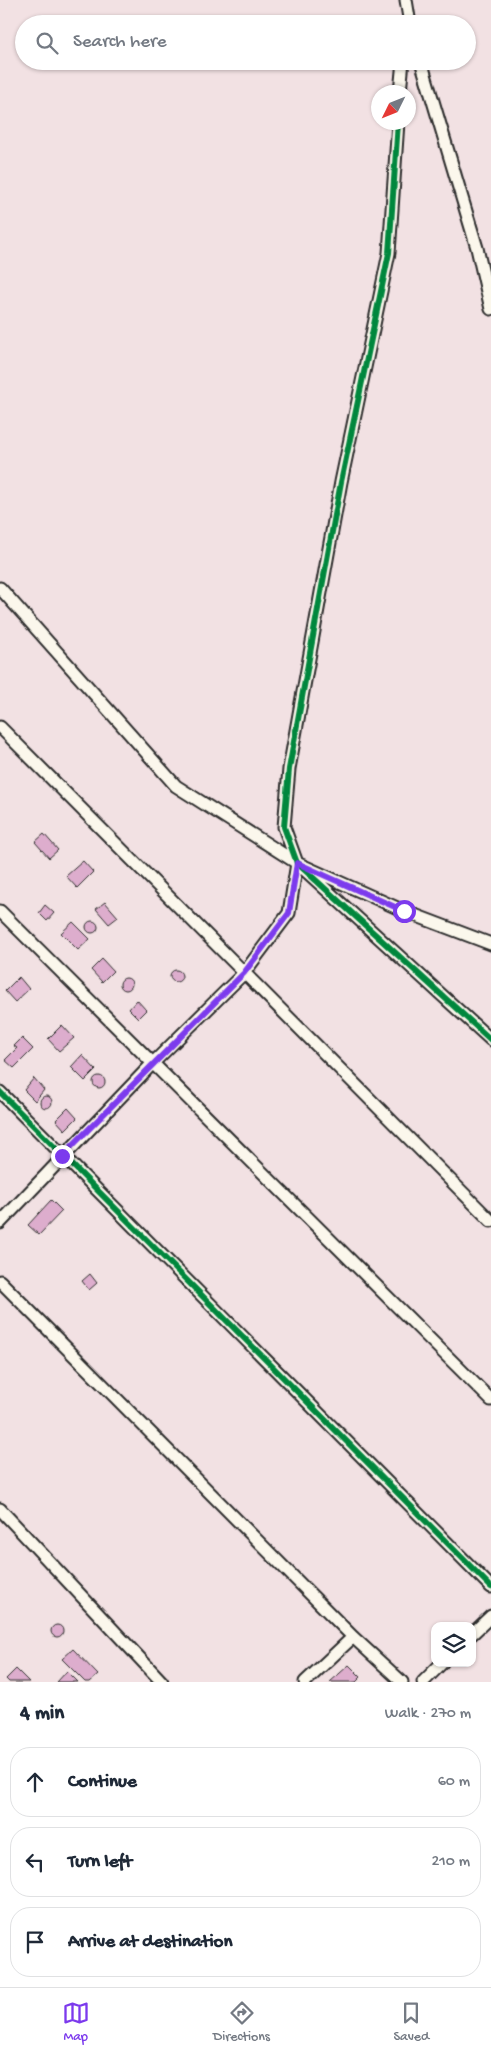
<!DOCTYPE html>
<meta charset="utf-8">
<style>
:root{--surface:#fff;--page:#f2f2f3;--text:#1f2937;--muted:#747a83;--line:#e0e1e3;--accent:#7c3aed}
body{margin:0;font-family:"Gochi Hand",sans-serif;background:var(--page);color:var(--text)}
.controls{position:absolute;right:15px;bottom:15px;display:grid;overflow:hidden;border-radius:10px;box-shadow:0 1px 4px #0004}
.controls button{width:45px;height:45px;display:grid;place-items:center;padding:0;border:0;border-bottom:1px solid var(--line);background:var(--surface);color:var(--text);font:25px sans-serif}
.compass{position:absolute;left:371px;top:85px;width:45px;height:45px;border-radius:50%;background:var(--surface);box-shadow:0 1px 4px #0004;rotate:227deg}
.stop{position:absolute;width:15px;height:15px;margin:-11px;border:4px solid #7c3aed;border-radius:50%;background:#fff}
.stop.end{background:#7c3aed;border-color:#fff;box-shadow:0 1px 5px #0008}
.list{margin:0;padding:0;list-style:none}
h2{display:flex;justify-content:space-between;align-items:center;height:65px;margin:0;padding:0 20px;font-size:21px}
h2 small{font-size:16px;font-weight:400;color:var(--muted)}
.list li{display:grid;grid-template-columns:32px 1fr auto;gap:15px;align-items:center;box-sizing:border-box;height:70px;margin:0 10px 10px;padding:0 10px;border:1px solid var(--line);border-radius:20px}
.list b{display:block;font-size:19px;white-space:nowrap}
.list em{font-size:16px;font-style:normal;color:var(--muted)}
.icon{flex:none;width:28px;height:28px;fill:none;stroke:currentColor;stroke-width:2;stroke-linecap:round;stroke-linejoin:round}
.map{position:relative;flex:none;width:491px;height:1682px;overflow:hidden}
.search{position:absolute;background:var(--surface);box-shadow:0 1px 4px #0004;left:15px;right:15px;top:15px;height:55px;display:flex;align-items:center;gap:12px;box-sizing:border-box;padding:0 18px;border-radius:28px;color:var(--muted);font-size:19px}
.sheet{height:305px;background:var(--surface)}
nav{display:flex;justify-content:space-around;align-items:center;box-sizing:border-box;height:70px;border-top:1px solid var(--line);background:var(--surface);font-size:14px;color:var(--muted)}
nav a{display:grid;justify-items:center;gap:2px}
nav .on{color:var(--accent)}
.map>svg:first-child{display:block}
</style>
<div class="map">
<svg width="491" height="1682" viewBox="0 0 491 1682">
<rect width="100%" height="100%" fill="#f2e1e3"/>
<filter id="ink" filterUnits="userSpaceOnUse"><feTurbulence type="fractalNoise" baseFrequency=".02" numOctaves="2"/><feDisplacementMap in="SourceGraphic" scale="10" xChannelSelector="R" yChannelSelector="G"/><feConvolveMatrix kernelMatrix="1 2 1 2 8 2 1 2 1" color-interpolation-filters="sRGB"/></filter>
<g filter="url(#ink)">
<path fill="#ddadcd" stroke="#2b2b2b" d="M 44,834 L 58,850 L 49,858 L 35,842 Z
M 83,861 L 93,872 L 77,888 L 66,876 Z
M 105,902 L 118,917 L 109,924 L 96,909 Z
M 45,905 L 54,913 L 47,921 L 39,913 Z
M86 927a6 6 0 1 1 12 0a6 6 0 1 1-12 0Z
M 73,922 L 90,939 L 78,950 L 61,933 Z
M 102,959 L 113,971 L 102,982 L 91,970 Z
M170 976a6 6 0 1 1 12 0a6 6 0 1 1-12 0Z
M 19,977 L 29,989 L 15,1002 L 5,991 Z
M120 984a6 6 0 1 1 12 0a6 6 0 1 1-12 0Z
M 137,1000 L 146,1010 L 138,1018 L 129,1009 Z
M 62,1025 L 74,1038 L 59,1051 L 48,1039 Z
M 22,1038 L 33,1049 L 14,1068 L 5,1060 L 17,1048 L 14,1046 Z
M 82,1055 L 96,1070 L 85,1081 L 71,1067 Z
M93 1082a6 6 0 1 1 12 0a6 6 0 1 1-12 0Z
M 34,1078 L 44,1090 L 35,1101 L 24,1090 Z
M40 1102a6 6 0 1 1 12 0a6 6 0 1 1-12 0Z
M 68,1108 L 77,1118 L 65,1130 L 56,1120 Z
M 51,1200 L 62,1211 L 39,1235 L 28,1225 Z
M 90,1274 L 97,1283 L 89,1290 L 82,1281 Z
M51 1631a6 6 0 1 1 12 0a6 6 0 1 1-12 0Z
M 73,1649 L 98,1675 L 90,1682 L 85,1682 L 62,1659 Z
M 349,1665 L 361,1677 L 356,1682 L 330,1682 Z
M 16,1669 L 29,1682 L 9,1682 L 6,1679 Z
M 67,1671 L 78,1682 L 57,1682 Z"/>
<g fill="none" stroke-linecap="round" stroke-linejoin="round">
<g stroke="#2b2b2b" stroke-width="15">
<path id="street" d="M 406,0 L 410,24
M 421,61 L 477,248 L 491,309
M 400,92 L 403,61
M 398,122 L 389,253 L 341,482 L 289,769 L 284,827 L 297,863 L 491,1040
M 0,588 L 176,786 L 297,863 L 404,911 L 491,944
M 0,727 L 491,1221
M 0,911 L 491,1400
M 0,1092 L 491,1587
M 0,1223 L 153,1063 L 244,973 L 289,913 L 297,863
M 0,1281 L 353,1637 L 402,1682
M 0,1509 L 162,1682
M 472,1634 L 491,1616
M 305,1682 L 353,1637
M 423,1682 L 442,1663"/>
</g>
<use href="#street" stroke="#fbf7ec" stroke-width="11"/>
<g stroke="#fbf7ec" stroke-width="9">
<path id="cycleway" d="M 398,122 L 389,253 L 341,482 L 289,769 L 284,827 L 297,863 L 491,1040
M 0,1092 L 491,1587"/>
</g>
<use href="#cycleway" stroke="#00873e" stroke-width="6"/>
</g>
</g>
<g fill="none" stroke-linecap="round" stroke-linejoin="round" filter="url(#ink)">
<path stroke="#7c3aed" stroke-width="6" d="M 62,1156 L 244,973 L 289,913 L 297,863 L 404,911"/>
</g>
</svg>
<div class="controls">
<button><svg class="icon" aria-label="layers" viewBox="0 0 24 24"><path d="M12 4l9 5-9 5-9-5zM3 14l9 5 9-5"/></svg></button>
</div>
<svg class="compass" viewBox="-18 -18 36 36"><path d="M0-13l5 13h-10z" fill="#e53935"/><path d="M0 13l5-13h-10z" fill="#747a83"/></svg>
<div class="stop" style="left:404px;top:911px"></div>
<div class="stop end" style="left:62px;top:1156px"></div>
<div class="search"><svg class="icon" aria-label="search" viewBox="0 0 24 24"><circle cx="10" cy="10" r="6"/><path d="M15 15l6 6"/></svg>Search here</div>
</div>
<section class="sheet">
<h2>4 min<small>Walk · 270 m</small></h2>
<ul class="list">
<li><svg class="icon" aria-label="ahead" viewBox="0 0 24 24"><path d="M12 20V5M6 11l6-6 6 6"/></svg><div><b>Continue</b></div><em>60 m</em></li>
<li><svg class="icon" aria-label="left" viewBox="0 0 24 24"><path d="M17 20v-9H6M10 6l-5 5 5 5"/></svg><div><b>Turn left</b></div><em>210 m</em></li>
<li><svg class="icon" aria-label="arrive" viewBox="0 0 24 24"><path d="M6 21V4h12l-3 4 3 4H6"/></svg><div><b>Arrive at destination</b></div></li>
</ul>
</section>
<nav>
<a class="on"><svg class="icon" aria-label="map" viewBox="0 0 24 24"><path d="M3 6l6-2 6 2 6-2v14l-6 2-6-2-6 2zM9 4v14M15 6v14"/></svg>Map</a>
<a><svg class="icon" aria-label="directions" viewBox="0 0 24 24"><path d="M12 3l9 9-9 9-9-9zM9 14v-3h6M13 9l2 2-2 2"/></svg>Directions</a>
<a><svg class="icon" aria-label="saved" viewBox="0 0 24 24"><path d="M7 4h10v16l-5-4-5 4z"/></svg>Saved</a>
</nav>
